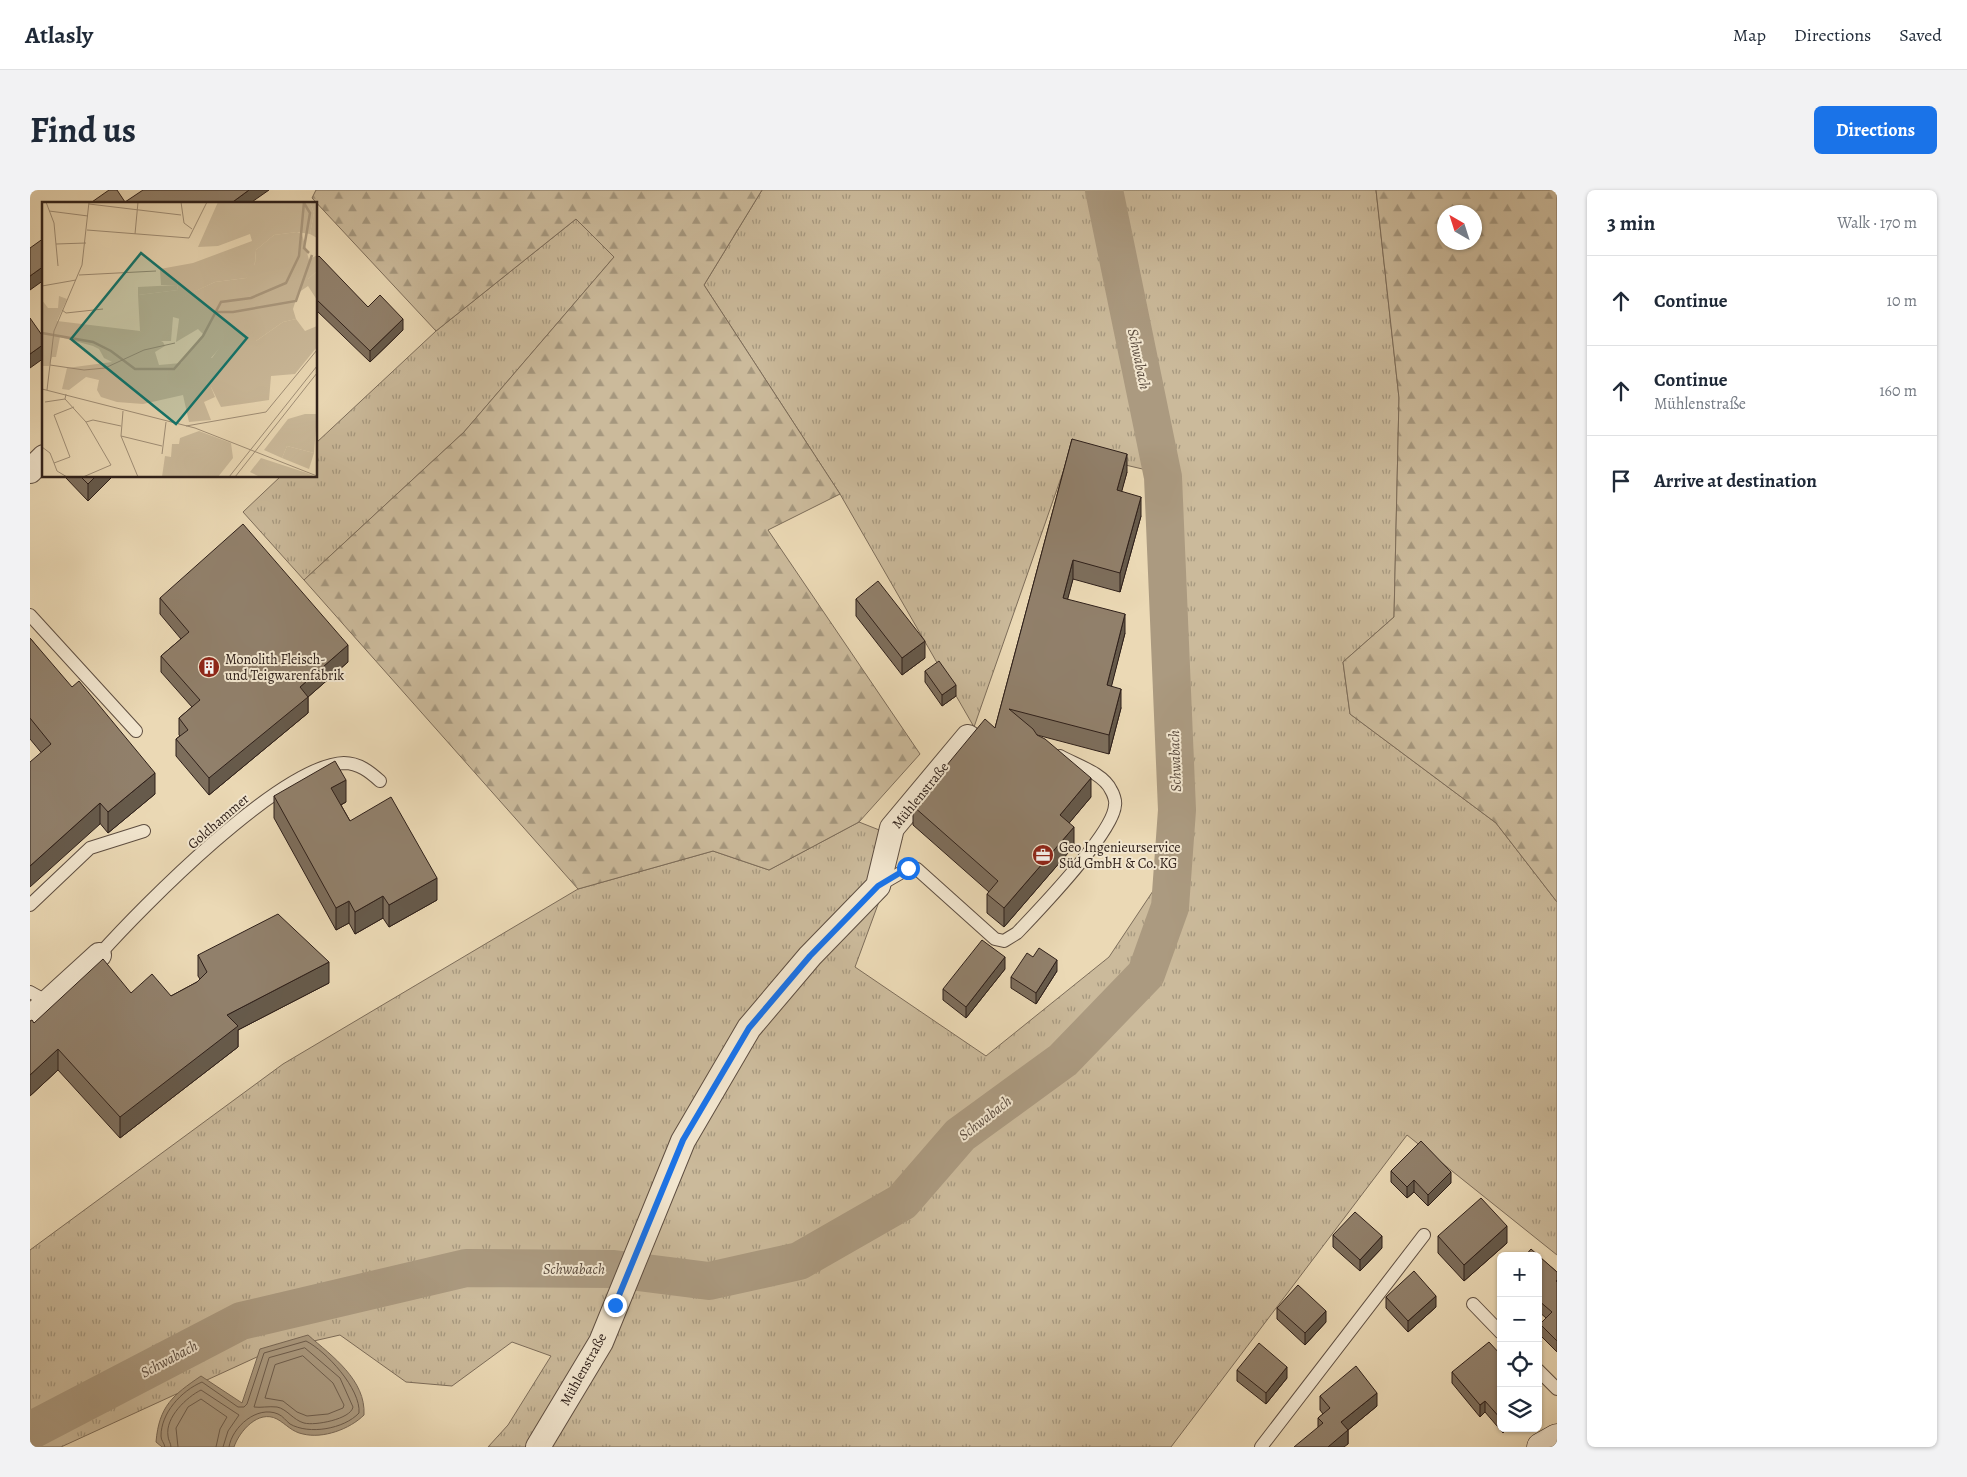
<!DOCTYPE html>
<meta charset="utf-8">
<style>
:root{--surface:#fff;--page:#f2f2f3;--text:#1f2937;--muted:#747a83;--line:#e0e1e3;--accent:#1a73e8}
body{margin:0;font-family:Alegreya,serif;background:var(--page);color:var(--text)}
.controls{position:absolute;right:15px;bottom:15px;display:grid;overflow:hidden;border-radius:8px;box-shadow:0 1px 4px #0004}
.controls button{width:45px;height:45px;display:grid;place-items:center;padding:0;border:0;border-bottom:1px solid var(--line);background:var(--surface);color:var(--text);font:25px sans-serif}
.compass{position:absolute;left:1407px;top:15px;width:45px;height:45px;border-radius:50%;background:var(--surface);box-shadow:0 1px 4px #0004;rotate:321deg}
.stop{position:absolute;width:15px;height:15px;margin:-11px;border:4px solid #1a73e8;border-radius:50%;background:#fff}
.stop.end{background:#1a73e8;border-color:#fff;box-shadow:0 1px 5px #0008}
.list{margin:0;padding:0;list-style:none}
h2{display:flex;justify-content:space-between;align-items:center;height:65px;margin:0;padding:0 20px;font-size:21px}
h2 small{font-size:16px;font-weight:400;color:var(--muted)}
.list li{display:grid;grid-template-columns:32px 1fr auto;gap:15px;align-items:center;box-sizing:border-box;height:90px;padding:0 20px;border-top:1px solid var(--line)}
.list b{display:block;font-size:19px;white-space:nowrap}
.list p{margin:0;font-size:16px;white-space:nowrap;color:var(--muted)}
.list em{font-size:16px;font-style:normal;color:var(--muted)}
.icon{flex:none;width:28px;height:28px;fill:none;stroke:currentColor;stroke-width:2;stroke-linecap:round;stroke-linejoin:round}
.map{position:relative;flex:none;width:1527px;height:1257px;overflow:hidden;border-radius:8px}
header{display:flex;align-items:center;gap:30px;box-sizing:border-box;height:70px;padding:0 25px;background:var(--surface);border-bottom:1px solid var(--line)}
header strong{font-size:24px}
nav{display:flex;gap:28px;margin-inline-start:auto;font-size:18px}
.intro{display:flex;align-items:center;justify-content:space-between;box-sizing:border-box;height:120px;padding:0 30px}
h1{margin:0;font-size:35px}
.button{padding:12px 22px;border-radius:8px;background:var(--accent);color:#fff;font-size:18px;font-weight:700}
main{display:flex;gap:30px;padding:0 30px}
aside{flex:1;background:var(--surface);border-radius:8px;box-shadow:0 1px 4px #0004}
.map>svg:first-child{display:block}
</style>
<header>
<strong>Atlasly</strong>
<nav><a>Map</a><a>Directions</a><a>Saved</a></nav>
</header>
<div class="intro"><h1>Find us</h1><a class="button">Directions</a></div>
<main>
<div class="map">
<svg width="1527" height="1257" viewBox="0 0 1527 1257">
<defs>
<pattern id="grass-tufts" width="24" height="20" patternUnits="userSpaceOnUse" patternTransform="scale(1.25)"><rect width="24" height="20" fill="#cbba9b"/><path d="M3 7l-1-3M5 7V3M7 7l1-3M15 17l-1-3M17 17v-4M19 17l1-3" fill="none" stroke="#a5977e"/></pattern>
<pattern id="forest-firs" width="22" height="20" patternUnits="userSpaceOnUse" patternTransform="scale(1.25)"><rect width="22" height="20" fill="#cbba9b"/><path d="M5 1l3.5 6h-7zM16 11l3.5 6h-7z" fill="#a5977e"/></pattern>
</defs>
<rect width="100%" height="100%" fill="#ebd9b5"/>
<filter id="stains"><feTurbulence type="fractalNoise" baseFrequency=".004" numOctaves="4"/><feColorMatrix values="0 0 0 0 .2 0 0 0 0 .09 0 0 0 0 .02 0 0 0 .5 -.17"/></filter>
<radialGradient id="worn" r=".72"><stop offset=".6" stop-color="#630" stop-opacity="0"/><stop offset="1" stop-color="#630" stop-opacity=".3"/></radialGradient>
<path fill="url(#grass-tufts)" stroke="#7d6d5a" d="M 732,0 L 1346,0 L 1369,208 L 1364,427 L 1313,472 L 1320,524 L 1466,633 L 1527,712 L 1527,1065 L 1377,945 L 1141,1257 L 458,1257 L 478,1235 L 521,1166 L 482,1152 L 422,1196 L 376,1192 L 310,1145 L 240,1161 L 31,1257 L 0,1257 L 0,1060 L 253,874 L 548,699 L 683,661 L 739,680 L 829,632 L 872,649 L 825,777 L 956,866 L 1079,767 L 1135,683 L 1121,281 L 1040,262 L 944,537 L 810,304 L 674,95 Z
M 546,29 L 584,67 L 434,242 L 274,390 L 213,322 L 251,286 L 286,286 L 286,253 L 406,141 Z"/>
<path fill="url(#forest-firs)" stroke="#7d6d5a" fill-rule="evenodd" d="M 286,0 L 732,0 L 674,95 L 810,304 L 738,340 L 890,564 L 829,632 L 739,680 L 683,661 L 548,699 L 274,390 L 434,242 L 584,67 L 546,29 L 406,141 L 282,8 Z
M 1346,0 L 1527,0 L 1527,712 L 1466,633 L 1320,524 L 1313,472 L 1364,427 L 1369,208 ZM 1414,22 L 1444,22 L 1444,52 L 1414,52 Z"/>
<path fill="#ab9a80" stroke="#796957" d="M 278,1145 C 302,1166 336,1190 334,1225 C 320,1239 293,1249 273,1244 C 262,1242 256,1234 247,1229 C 228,1219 209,1242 204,1257 L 132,1257 L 126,1252 C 129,1216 143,1205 171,1186 L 212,1213 L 230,1159 Z"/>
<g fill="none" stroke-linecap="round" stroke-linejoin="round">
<path stroke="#6d5d4d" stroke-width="1" d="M 275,1158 L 310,1188 L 323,1217 C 321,1229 285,1236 274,1233 C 263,1230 257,1219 247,1217 C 239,1216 230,1218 224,1217 L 239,1168 Z
M 273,1166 L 303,1193 L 314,1215 L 313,1218 L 298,1224 L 277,1226 L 267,1222 L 253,1211 L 235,1208 L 245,1175 Z
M 135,1257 C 134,1252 131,1251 131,1246 C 131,1223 151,1201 172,1192 L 208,1217 L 214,1217 L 217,1214 L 234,1163 L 276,1151 C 296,1161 331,1199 329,1223 C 314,1239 279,1245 260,1234 C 256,1231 253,1226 248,1224 C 227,1215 202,1237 199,1257
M 141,1257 C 141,1253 138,1250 138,1246 C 135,1227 157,1207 171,1200 L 209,1225 L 198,1241 L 193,1257
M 148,1257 L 146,1238 L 158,1217 L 171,1209 L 197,1227 L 190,1239 L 186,1257"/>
<path stroke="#ab9a80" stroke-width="38" d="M 0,1241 L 211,1131 L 436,1078 L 584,1079 L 679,1091 L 769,1071 L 872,1012 L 930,945 L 1033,870 L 1116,784 L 1140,717 L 1147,620 L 1133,287 L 1074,0"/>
<g stroke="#5e4e41" stroke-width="14">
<path id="service" d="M 0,425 L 106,541
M 848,696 L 879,678 L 887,679 L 965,749 L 974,751 L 987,743 C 1008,721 1084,642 1085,615 C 1086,611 1083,603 1081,600 C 1073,583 1046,575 1030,566
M 0,715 L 60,658 L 114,641
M 69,765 C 112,717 251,575 314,573 C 329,573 340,582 350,591
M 0,802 L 18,812
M 1443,1114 L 1471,1143
M 1508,1180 L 1527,1199
M 1231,1257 L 1394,1045"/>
</g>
<g stroke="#5e4e41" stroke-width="26">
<path id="minor" d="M 0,281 L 14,267
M 0,828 L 69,765
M 508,1257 L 571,1152 L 653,951 L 719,838 L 780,766 L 848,696 L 862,638 L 938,547"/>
</g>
<g stroke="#2f201a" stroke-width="29">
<path id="secondary" d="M 1511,1257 L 1527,1248"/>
</g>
<use href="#service" stroke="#f2e6cf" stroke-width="12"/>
<use href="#minor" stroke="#f2e6cf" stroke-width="24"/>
<use href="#secondary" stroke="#f2e6cf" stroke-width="28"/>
</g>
<path fill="#7d6e5c" stroke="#2f201a" d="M 286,68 L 338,117 L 373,140 L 340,172 L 286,120 Z
M 1042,249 L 1097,282 L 1091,302 L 1111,326 L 1090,402 L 1043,389 L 1037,409 L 1095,443 L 1081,496 L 1091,518 L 1079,564 L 1007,545 L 1061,607 L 1039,633 L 1044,656 L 974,737 L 957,723 L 957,704 L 959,702 L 883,635 L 883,616 L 965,538 Z
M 36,286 L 83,286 L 58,311 L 36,288 Z
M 130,408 L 318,472 L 278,507 L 278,523 L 179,605 L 146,566 L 146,549 L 150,546 L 149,545 L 149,528 L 162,517 L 131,482 L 131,466 L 151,449 L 130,424 Z
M 826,409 L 895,468 L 872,485 L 826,426 Z
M 0,448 L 125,604 L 78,643 L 0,549 Z
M 895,481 L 926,506 L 912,516 L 895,492 Z
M 244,606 L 316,612 L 311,615 L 320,631 L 407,710 L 359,737 L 353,728 L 325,744 L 319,733 L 306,740 L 244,628 Z
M 168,765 L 299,793 L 208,840 L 208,857 L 90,948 L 28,880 L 0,906 L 0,831 L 4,833 L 101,803 L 141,806 L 167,792 L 170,789 L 168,786 Z
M 975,779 L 936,828 L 913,810 L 913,799 Z
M 1027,781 L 1006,814 L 981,798 L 981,787 Z
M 1361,981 L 1421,993 L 1398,1016 L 1384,1002 L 1377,1008 L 1361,992 Z
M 1303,1045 L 1352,1058 L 1330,1081 L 1303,1057 Z
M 1408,1046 L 1477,1053 L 1434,1091 L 1408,1063 Z
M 1508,1066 L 1527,1082 L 1527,1162 L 1510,1145 L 1510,1134 L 1516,1128 L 1508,1121 Z
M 1356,1107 L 1406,1117 L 1378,1142 L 1356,1118 Z
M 1247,1118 L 1296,1132 L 1275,1155 L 1247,1129 Z
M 1471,1165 L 1471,1238 L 1478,1238 L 1473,1243 L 1455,1222 L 1450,1227 L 1422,1193 L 1422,1182 Z
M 1207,1180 L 1257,1188 L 1236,1214 L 1207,1191 Z
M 1290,1206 L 1347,1216 L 1318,1240 L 1318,1254 L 1288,1237 L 1288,1228 L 1293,1224 L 1290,1220 Z"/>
<path fill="#665a4b" stroke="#2f201a" d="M 219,0 L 239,0 L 219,14 L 200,14 Z
M 14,76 L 14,90 L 0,100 L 0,86 Z
M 373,129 L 373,140 L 340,172 L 340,161 Z
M 14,154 L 14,168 L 0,178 L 0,164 Z
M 1097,264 L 1097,282 L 1087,319 L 1087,300 Z
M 66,286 L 83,286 L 58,311 L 58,294 Z
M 1111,307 L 1111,326 L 1090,402 L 1090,383 Z
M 1043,370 L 1043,389 L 1033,427 L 1033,408 Z
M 1095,424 L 1095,443 L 1077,514 L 1077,495 Z
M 895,451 L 895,468 L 872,485 L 872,468 Z
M 318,455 L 318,472 L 278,507 L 278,523 L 179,605 L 179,588 L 270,497 Z
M 926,495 L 926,506 L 912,516 L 912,505 Z
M 1091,499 L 1091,518 L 1079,564 L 1079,545 Z
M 125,583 L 125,604 L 78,643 L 78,622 Z
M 1061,588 L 1061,607 L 1030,644 L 1030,625 Z
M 316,590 L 316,612 L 301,620 L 301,598 Z
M 70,613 L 70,634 L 0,697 L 0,676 Z
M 1044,637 L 1044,656 L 974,737 L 974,718 Z
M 407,688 L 407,710 L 359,737 L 359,715 Z
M 353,706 L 353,728 L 325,744 L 325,722 Z
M 319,711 L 319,733 L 306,740 L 306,718 Z
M 975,767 L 975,779 L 936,828 L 936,817 Z
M 1027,770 L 1027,781 L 1006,814 L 1006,803 Z
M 299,772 L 299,793 L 208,840 L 208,857 L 90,948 L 90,927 L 197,825 Z
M 28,859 L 28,880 L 0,906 L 0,885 Z
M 1421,982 L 1421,993 L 1398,1016 L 1398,1005 Z
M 1384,990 L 1384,1002 L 1377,1008 L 1377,997 Z
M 1477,1036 L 1477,1053 L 1434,1091 L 1434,1075 Z
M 1352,1046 L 1352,1058 L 1330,1081 L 1330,1070 Z
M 1406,1106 L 1406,1117 L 1378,1142 L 1378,1131 Z
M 1296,1121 L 1296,1132 L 1275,1155 L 1275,1143 Z
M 1257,1177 L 1257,1188 L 1236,1214 L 1236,1203 Z
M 1511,1198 L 1511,1209 L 1508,1212 L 1508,1201 Z
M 1347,1203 L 1347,1216 L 1318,1240 L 1318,1254 L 1314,1257 L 1298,1257 L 1311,1232 Z
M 1455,1211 L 1455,1222 L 1450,1227 L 1450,1215 Z
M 1473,1238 L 1478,1238 L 1473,1243 Z"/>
<path fill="#91806b" stroke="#2f201a" d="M 79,0 L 87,0 L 95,12 L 113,0 L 219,0 L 200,14 L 59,14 Z
M 14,48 L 14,76 L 0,86 L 0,58 Z
M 289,66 L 338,117 L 350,105 L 373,129 L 340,161 L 286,109 L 286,68 Z
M 0,128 L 14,148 L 14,154 L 0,164 Z
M 1042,249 L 1097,264 L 1087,300 L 1111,307 L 1090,383 L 1043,370 L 1033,408 L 1095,424 L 1077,495 L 1091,499 L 1079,545 L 979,519 L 1003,539 L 1007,545 L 1015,549 L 1061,588 L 1030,625 L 1044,637 L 974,718 L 957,704 L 968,691 L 883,616 L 955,529 L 965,538 Z
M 50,286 L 66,286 L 58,294 Z
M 213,334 L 318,455 L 270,497 L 278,507 L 179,588 L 146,549 L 158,540 L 149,528 L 170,510 L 131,466 L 159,442 L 130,408 Z
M 848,391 L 895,451 L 872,468 L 826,409 Z
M 0,448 L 42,497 L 49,491 L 125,583 L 78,622 L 70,613 L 0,676 L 0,572 L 21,554 L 0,528 Z
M 909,471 L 926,495 L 912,505 L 895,481 Z
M 305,571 L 316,590 L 301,598 L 320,631 L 361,607 L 407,688 L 359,715 L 353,706 L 325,722 L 319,711 L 306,718 L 244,606 Z
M 248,724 L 299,772 L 197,825 L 208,836 L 90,927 L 28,859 L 0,885 L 0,831 L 2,830 L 4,833 L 73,769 L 101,803 L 122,784 L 141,806 L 167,792 L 177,782 L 168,765 Z
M 952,750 L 975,767 L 936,817 L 913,799 Z
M 1009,758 L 1027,770 L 1006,803 L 981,787 L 997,763 L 1003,767 Z
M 1391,951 L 1421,982 L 1398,1005 L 1384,990 L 1377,997 L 1361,981 Z
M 1451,1008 L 1477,1036 L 1434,1075 L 1408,1046 Z
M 1325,1022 L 1352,1046 L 1330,1070 L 1303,1045 Z
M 1501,1059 L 1527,1082 L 1527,1090 L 1526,1091 L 1527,1092 L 1527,1151 L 1510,1134 L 1522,1122 L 1508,1110 L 1508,1066 L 1495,1066 Z
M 1384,1081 L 1406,1106 L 1378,1131 L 1356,1107 Z
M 1268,1095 L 1296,1121 L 1275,1143 L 1247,1118 Z
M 1459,1152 L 1471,1165 L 1471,1229 L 1455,1211 L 1450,1215 L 1422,1182 Z
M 1229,1153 L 1257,1177 L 1236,1203 L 1207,1180 Z
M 1326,1176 L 1347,1203 L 1311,1232 L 1318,1240 L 1298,1257 L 1264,1257 L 1293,1233 L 1288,1228 L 1300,1218 L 1290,1206 Z
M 1508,1195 L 1511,1198 L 1508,1201 Z"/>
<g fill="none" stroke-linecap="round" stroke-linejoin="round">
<path stroke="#1a73e8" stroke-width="6" d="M 585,1115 L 653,950 L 719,838 L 780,766 L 848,696 L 878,678"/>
</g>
<defs>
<g id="building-disc" transform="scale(1.125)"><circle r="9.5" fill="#8f2418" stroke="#f2e6cf"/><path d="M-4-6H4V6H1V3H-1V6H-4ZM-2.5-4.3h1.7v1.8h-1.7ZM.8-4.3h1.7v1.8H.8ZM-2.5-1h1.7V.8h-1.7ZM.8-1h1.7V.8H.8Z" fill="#fff"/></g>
<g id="office-disc" transform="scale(1.125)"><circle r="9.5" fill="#8f2418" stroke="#f2e6cf"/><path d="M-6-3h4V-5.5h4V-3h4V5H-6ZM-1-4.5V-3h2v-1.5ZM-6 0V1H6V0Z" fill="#fff"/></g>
</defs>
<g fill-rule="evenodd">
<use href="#building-disc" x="179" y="477"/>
<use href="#office-disc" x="1013" y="665"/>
</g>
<g text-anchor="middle" stroke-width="4" stroke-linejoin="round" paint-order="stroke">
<g font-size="14" fill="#2f201a" stroke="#f2e6cf" text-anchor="start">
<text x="195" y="474">Monolith Fleisch-<tspan x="195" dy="16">und Teigwarenfabrik</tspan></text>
<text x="1029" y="662">Geo Ingenieurservice<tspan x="1029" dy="16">Süd GmbH &amp; Co. KG</tspan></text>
</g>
<g font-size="14" fill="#2f201a" stroke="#f2e6cf">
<text transform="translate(890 605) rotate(-51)" y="5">Mühlenstraße</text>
<text transform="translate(188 631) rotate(-41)" y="5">Goldhammer</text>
<text transform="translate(553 1179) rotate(-61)" y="5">Mühlenstraße</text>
</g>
<g font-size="15" font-style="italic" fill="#5a4b3e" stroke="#f2e6cf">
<text transform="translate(1109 169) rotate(78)" y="5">Schwabach</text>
<text transform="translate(1145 571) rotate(-92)" y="5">Schwabach</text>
<text transform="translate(955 928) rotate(-38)" y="5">Schwabach</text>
<text x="544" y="1084">Schwabach</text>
<text transform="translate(139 1169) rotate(-28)" y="5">Schwabach</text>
</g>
</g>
<g transform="translate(12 12)">
<rect width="275" height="275" fill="#ebd9b5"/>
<path d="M 268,0 L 275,0 L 275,36 L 268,32 L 272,11 ZM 255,30 L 260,32 L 267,58 L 275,53 L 275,69 L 266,77 L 266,84 L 256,91 L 251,107 L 254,117 L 241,120 L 214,139 L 182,141 L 169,156 L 163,156 L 165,185 L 169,185 L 173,195 L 162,200 L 169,218 L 147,220 L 141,193 L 101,202 L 75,200 L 59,195 L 55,188 L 57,178 L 44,175 L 27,188 L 20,187 L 25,166 L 70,160 L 62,156 L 57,147 L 51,144 L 18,135 L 14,155 L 10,155 L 7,164 L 0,164 L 0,98 L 6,106 L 16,106 L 17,94 L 25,97 L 15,119 L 98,129 L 121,140 L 123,144 L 113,150 L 117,163 L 139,161 L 161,132 L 156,127 L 134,140 L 140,95 L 173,80 L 204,76 L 213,62 L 214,48 L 232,33 ZM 135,83 L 136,88 L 96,93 L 96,85 ZM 245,244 L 272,251 L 267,267 L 240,256 ZM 219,256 L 265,271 L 274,275 L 218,275 L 208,270 Z" fill="#cbba9b"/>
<path d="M 176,0 L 268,0 L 272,11 L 268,32 L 255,30 L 232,33 L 214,48 L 212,70 L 204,76 L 173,80 L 141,95 L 138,117 L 131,115 L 129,139 L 112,139 L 98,129 L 96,93 L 136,88 L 135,83 L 119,83 L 118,67 L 151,61 L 210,39 L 208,32 L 176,44 L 156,45 ZM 275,69 L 275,98 L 266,84 L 266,77 ZM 254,117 L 263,129 L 275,124 L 275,145 L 253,172 L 229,174 L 227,198 L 179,205 L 169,185 L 165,185 L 161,160 L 163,156 L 170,156 L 195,121 L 205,118 L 214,139 L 241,120 ZM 263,212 L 275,212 L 272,251 L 245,244 L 240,256 L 222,248 L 246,217 ZM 157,229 L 189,241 L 191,256 L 176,275 L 120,275 L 123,254 L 129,255 L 130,242 L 137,242 L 138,236 Z" fill="#cbba9b"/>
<path fill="none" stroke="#ab9a80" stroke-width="2.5" d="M 262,1 L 268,11 L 262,46 L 267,51M 174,110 L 191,110 L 254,99 L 270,53M 0,131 L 51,140 L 69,149 L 93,167 L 132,167 L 161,134 L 179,100 L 209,96 L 244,81 L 257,54 L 262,0"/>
<path fill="none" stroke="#a08f77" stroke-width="1" d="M 4,0 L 12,21 L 16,64M 139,0 L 142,21 L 150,27M 47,2 L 139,13M 7,9 L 46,14M 45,28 L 147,36 L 165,0M 93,32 L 96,0M 14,42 L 44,41M 37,73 L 114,69M 0,84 L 34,78M 20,108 L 24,111 L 61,107M 8,163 L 42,168 L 63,166 L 102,148 L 133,141M 0,187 L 153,226 L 275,274M 5,188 L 12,129 L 40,63 L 47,0M 24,192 L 23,197 L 44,220 L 69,263 L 41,275M 3,200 L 23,197M 81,209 L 79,234 L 120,244M 44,220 L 51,218 L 79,224M 144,224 L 224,210 L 275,148M 79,234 L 96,275M 0,245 L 8,251 L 12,261 L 28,255 L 12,213 L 32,205M 120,252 L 124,220M 12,261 L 15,269 L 25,275M 187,275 L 275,164M 193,275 L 275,171"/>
<path fill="#0f766e" fill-opacity="0.15" stroke="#0f766e" stroke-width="2.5" d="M 99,51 L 205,136 L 134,222 L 29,137 Z"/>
<rect width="275" height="275" fill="none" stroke="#2f201a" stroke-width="2.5"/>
</g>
<rect width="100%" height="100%" filter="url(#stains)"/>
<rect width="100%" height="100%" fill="url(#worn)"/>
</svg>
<div class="controls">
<button>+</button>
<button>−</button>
<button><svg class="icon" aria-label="locate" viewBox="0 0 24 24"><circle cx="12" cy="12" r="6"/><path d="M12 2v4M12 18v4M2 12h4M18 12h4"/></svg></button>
<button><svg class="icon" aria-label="layers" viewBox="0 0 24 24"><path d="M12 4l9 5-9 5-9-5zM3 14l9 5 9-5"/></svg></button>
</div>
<svg class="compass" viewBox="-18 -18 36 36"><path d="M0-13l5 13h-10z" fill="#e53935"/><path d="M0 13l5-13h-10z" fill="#747a83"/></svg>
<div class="stop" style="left:878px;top:678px"></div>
<div class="stop end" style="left:585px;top:1115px"></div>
</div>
<aside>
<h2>3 min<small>Walk · 170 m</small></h2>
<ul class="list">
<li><svg class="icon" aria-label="ahead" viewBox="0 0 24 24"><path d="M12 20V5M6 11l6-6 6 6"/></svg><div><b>Continue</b></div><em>10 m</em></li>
<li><svg class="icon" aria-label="ahead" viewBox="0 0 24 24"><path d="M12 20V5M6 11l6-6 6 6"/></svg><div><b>Continue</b><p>Mühlenstraße</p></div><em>160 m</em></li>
<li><svg class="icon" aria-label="arrive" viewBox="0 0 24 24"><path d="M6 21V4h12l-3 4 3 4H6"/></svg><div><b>Arrive at destination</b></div></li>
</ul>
</aside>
</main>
